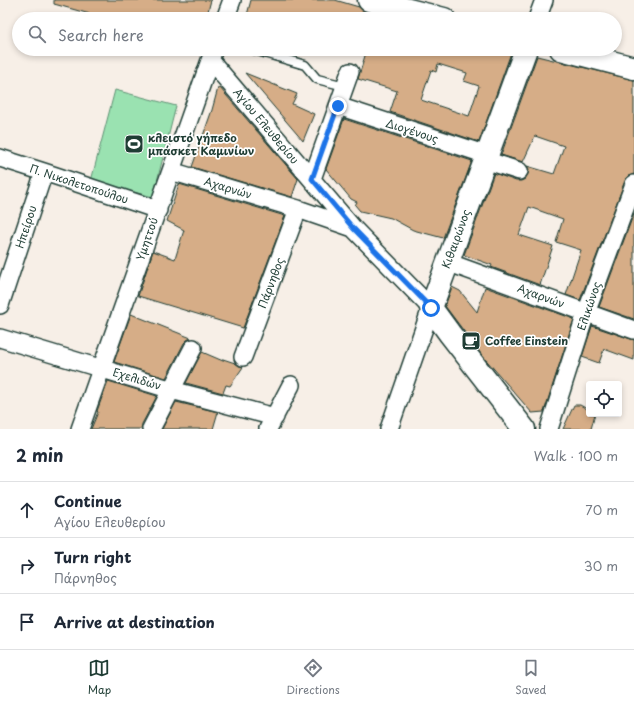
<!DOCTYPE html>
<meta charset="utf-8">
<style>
:root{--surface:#fff;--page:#f6f6f7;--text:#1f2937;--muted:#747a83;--line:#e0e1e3;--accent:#1f3d34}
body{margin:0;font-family:"Playpen Sans",sans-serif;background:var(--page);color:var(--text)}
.controls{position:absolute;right:12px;bottom:12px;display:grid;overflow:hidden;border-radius:4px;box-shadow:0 2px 6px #0003}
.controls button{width:36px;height:36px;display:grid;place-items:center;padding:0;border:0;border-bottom:1px solid var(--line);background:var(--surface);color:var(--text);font:20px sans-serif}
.stop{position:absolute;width:12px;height:12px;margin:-9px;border:3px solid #1a73e8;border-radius:50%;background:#fff}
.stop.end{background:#1a73e8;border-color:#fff;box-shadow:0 1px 4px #0008}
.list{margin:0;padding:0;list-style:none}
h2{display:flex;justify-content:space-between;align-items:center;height:52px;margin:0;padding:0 16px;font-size:17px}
h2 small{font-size:13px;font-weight:400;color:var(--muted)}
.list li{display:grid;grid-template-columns:26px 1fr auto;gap:12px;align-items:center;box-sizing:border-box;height:56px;padding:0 16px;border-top:1px solid var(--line)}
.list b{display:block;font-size:15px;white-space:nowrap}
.list p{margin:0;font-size:13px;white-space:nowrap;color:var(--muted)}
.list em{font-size:13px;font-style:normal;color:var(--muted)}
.icon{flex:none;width:22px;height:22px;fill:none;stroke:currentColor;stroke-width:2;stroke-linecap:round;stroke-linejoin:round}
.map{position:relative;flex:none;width:634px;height:429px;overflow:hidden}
.search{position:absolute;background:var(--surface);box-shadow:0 2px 6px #0003;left:12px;right:12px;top:12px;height:44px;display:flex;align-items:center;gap:10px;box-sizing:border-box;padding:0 14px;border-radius:22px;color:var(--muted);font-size:15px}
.sheet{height:220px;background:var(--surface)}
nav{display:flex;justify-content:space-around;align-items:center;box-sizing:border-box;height:56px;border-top:1px solid var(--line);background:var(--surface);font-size:11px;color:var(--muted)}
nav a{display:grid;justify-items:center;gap:2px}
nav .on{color:var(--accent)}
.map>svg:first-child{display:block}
</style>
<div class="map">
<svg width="634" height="429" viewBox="0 0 634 429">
<rect width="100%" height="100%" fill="#f7efe7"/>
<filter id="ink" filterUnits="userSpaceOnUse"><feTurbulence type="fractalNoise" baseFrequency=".025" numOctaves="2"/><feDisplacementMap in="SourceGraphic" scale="8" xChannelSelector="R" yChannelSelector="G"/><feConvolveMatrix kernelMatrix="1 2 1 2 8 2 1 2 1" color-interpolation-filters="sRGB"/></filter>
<g filter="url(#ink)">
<path fill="#9ae2b1" stroke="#5c9072" d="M 115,90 L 176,106 L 153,197 L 91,181 Z"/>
<path fill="#d6ad87" stroke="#1f3d34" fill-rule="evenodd" d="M 54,0 L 211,0 L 206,19 L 108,19 L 54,4 Z
M 251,0 L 335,0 L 359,7 L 361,9 L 366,12 L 388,18 L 388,19 L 252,19 L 252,16 L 247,15 Z
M 367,49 L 509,49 L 512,50 L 479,142 L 390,112 L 397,91 L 358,79 ZM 438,64 L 467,73 L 464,81 L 479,86 L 469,116 L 421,100 L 431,70 L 436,72 Z
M 537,56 L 634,80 L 634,174 L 628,176 L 625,181 L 580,300 L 566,295 L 581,250 L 556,242 L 563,219 L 529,207 L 519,235 L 553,246 L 540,285 L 491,267 L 492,265 L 464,255 L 494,173 L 516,181 L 521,181 L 525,179 L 528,174 L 529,169 L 527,166 L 554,174 L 564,146 L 535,136 L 523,162 L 501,155 Z
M 245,73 L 297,94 L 292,104 L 314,114 L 303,141 Z
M 218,88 L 220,88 L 298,179 L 292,197 L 192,167 L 212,110 Z
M 344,119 L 472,161 L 443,238 L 413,230 L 391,218 L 360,211 L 355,205 L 357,202 L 351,199 L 326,169 Z
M 179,184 L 285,216 L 243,328 L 138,296 L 153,251 L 175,259 L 184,230 L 167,221 Z
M 634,213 L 634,319 L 599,307 Z
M 452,287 L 460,291 L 477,312 L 485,287 L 574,319 L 544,412 L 532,413 L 481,354 L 445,306 Z
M 131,314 L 191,338 L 187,340 L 184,343 L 166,378 L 114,362 Z
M 592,326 L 634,340 L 634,360 L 604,349 L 599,363 L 582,357 Z
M 202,352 L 223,361 L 223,359 L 235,363 L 239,366 L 243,367 L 230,386 L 226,385 L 223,393 L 186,383 Z
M 108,381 L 157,396 L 142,424 L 141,429 L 91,429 L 98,412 L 97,411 Z
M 176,402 L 218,412 L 213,429 L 162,429 Z
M 574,405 L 580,405 L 589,410 L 589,414 L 595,414 L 591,429 L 563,429 Z"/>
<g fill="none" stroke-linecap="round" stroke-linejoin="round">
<g stroke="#1f3d34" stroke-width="11">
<path id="lane" d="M 251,49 L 305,65 L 317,79 L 345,86"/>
</g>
<g stroke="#1f3d34" stroke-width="20">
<path id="street" d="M 225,19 L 232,0
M 537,19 L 544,0
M 211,61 L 353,228 L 431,308 L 389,429
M 338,106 L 487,155
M 0,158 L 44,172 L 158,210
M 485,160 L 519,171
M 171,171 L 298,209 L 353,228
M 312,179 L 350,72
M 447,262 L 634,330
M 0,305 L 44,172
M 0,338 L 179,392 L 275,417
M 243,357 L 298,209
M 80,429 L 214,49
M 151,429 L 193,348
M 268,429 L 291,385
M 549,429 L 586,313 L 634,184"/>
</g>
<g stroke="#1f3d34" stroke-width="25">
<path id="secondary" d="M 369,0 L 444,19
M 561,49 L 634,68
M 524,429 L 450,334 L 431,308 L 526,49"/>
</g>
<use href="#lane" stroke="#fff" stroke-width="8"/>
<use href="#street" stroke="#fff" stroke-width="17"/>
<use href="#secondary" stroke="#fff" stroke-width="22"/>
</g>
</g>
<g fill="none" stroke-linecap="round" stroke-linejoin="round" filter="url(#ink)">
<path stroke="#1a73e8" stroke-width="5" d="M 338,106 L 312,179 L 353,228 L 431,308"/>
</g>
<defs>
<g id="stadium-square" transform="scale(1)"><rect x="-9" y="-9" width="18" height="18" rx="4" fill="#1f3d34" stroke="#fff"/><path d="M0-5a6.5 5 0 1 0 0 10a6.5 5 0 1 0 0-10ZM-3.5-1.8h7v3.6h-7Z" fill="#fff"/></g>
<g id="cafe-square" transform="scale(1)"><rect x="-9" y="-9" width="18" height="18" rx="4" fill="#1f3d34" stroke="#fff"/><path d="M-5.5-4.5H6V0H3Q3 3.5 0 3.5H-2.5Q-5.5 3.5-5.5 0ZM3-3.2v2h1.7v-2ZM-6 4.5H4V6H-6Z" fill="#fff"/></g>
</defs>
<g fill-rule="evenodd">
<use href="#stadium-square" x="134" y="144"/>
<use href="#cafe-square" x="471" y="341"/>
</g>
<g text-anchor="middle" stroke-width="3.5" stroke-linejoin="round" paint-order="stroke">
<g font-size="11" fill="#1f3d34" stroke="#fff">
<text transform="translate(266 126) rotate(50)" y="4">Αγίου Ελευθερίου</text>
<text transform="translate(412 131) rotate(18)" y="4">Διογένους</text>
<text transform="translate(79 184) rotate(18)" y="4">Π. Νικολετοπούλου</text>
<text transform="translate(228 188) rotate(17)" y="4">Αχαρνών</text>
<text transform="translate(26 227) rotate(-72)" y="4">Ηπείρου</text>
<text transform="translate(147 239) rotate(-71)" y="4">Υμηττού</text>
<text transform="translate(456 239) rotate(-70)" y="4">Κιθαιρώνος</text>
<text transform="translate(271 283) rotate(-69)" y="4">Πάρνηθος</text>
<text transform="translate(541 296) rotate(20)" y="4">Αχαρνών</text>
<text transform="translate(589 306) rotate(-71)" y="4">Ελικώνος</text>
<text transform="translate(137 379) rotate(17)" y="4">Εχελιδών</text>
</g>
<g font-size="11" font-weight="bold" fill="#1f3d34" stroke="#fff" text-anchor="start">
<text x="148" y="142">κλειστό γήπεδο<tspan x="148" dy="13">μπάσκετ Καμινίων</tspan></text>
<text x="485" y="345">Coffee Einstein</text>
</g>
</g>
</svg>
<div class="controls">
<button><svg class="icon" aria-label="locate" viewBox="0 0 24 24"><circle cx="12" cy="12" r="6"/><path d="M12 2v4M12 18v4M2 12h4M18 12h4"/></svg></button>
</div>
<div class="stop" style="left:431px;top:308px"></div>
<div class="stop end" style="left:338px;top:106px"></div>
<div class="search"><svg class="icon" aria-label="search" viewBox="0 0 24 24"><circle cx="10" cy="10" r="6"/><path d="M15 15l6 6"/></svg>Search here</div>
</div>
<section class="sheet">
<h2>2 min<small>Walk · 100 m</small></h2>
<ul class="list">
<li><svg class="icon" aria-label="ahead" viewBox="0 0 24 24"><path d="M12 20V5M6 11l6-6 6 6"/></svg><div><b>Continue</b><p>Αγίου Ελευθερίου</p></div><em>70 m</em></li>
<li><svg class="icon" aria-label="right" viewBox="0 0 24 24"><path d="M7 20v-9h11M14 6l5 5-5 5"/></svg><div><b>Turn right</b><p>Πάρνηθος</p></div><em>30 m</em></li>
<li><svg class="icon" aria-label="arrive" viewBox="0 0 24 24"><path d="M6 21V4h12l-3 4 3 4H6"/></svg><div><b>Arrive at destination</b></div></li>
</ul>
</section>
<nav>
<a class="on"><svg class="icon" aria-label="map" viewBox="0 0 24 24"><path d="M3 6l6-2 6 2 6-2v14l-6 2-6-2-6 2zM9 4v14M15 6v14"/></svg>Map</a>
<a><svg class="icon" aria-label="directions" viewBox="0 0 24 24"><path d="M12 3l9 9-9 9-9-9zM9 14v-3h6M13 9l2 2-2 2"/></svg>Directions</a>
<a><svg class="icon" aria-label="saved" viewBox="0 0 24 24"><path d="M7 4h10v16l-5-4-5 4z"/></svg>Saved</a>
</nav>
